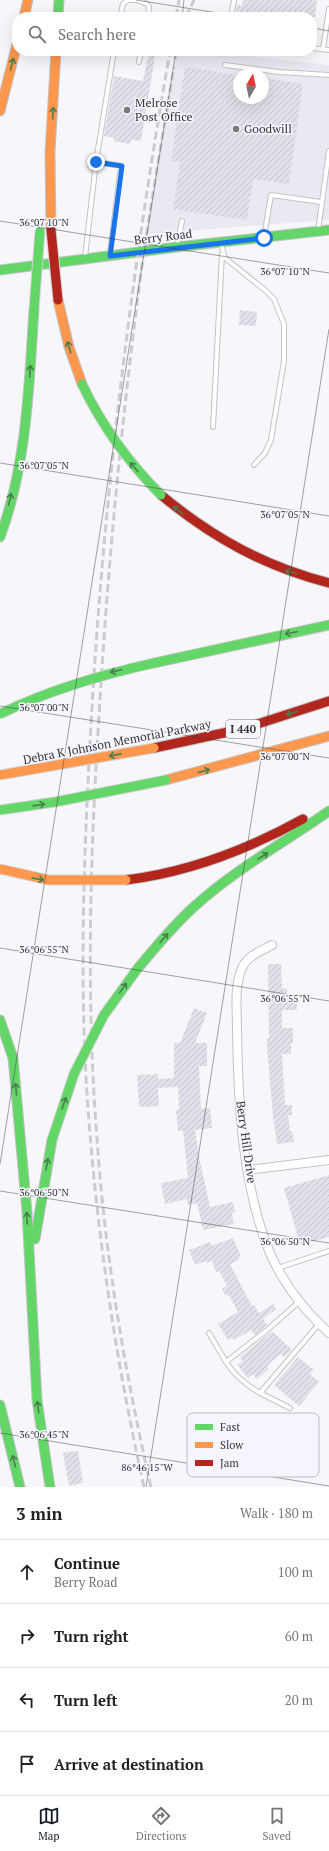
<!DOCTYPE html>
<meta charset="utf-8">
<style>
:root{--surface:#fff;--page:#f6f6f6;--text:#222;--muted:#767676;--line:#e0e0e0;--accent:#111827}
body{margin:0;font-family:"PT Serif",serif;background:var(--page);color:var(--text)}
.compass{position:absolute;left:233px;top:68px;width:36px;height:36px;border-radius:50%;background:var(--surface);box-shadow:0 4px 16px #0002;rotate:9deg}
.stop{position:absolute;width:12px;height:12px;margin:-9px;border:3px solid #1a73e8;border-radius:50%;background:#fff}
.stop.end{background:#1a73e8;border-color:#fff;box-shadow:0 1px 4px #0008}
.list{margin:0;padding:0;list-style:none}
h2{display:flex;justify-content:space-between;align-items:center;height:52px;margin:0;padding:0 16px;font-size:17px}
h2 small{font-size:13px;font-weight:400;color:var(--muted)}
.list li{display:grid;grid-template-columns:26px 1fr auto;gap:12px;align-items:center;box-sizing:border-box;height:64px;padding:0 16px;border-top:1px solid var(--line)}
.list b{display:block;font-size:15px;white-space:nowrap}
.list p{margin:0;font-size:13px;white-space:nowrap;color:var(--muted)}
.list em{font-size:13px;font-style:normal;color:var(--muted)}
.icon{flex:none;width:22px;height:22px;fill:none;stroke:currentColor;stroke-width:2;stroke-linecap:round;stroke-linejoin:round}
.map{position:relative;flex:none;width:329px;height:1487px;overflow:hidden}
.search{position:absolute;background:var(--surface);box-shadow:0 4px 16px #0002;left:12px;right:12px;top:12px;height:44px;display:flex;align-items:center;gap:10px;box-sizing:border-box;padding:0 14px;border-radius:16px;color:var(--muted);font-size:15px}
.sheet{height:308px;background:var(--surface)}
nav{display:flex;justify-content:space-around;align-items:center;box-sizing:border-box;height:56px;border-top:1px solid var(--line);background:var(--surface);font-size:11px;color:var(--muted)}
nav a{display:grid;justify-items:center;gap:2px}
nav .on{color:var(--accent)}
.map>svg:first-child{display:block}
</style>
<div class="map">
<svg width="329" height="1487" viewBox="0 0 329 1487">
<defs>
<pattern id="building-hatch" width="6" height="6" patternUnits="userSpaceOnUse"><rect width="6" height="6" fill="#e4e0e9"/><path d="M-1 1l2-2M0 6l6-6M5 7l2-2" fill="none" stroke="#c4c1c9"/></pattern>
</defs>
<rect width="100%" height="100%" fill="#f7f7fb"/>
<path fill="#e9e9f2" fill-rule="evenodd" d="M 177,51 L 204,51 L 329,65 L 329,220 L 146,234 ZM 239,74 L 263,74 L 263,98 L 239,98 Z"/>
<path fill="url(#building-hatch)" d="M 243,0 L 317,0 L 315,17 L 241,17 L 241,14 L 236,13 L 237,5 L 242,6 Z
M 149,51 L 156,51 L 141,141 L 131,140 L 130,144 L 114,141 L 114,138 L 104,136 L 114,76 L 143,81 Z
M 185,67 L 239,75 L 239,98 L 263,98 L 263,78 L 303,84 L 289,184 L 253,179 L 247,220 L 173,209 L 180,162 L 171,161 Z
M 240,310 L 257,312 L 256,326 L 239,325 Z
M 268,964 L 281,964 L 282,989 L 287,988 L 287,997 L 297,997 L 297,1010 L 282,1010 L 282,1028 L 293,1028 L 293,1043 L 291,1043 L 291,1054 L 282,1054 L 285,1105 L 292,1105 L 292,1115 L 288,1115 L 290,1131 L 292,1131 L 294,1142 L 277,1144 L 273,1116 L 267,1048 L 267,1039 L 269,1039 Z
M 194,1008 L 207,1013 L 195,1043 L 207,1043 L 207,1066 L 199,1066 L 201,1109 L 210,1108 L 212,1128 L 195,1130 L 199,1156 L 210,1207 L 233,1202 L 235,1212 L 232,1213 L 234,1224 L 203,1230 L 197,1203 L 188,1205 L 187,1199 L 165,1204 L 161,1183 L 188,1178 L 183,1131 L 178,1131 L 176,1110 L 179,1109 L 178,1087 L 158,1088 L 159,1106 L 139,1107 L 137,1075 L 158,1074 L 158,1079 L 174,1078 L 174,1043 L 180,1043 Z
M 329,1175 L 329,1237 L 300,1245 L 284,1188 Z
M 233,1238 L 241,1257 L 238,1258 L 239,1260 L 230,1264 L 252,1306 L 254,1305 L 259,1313 L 273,1304 L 276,1309 L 263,1319 L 267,1325 L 255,1335 L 251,1330 L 234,1340 L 233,1338 L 228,1340 L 218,1324 L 238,1312 L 229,1295 L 226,1296 L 222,1289 L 227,1286 L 219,1271 L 216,1272 L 212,1261 L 206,1263 L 206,1261 L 195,1265 L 189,1250 L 210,1242 L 211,1246 Z
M 272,1331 L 292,1350 L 284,1357 L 281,1354 L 267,1366 L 269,1369 L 257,1379 L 253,1374 L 248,1378 L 237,1365 L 243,1361 L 240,1357 Z
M 298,1357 L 314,1370 L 310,1374 L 319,1382 L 299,1406 L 274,1385 Z
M 78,1451 L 83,1483 L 69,1486 L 63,1453 Z"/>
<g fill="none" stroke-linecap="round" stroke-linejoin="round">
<g stroke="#c3c3c6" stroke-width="6">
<path id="lane" d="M 137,0 L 147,4 L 149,7 L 148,17
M 120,17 L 123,4 L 128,0 L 135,0
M 231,17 L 234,0
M 312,48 L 329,50
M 323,49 L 329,9
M 139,62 L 141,51
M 225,65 L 279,72 L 329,75
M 96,162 L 114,51
M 318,231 L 329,151
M 264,237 L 271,195 L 321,202
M 221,244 L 225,258 L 266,291 L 274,299 L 284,324 L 284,361 L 271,440 L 265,453 L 254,465
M 177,246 L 182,221
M 85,257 L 96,162 L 121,166 L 110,253
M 213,427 L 222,254
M 278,1268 L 329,1251
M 300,1301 L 267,1330 L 226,1362 C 235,1376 246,1385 260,1393 L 319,1324
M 209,1333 L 226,1362
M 260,1393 L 290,1408"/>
</g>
<g stroke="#c3c3c6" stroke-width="10">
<path id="street" d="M 272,945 C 261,951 247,956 242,968 C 234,986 237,1010 237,1029 C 238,1100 242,1186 270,1253 C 283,1283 305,1311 329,1333
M 248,1170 L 329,1160"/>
</g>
<g stroke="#c3c3c6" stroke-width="11">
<path id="fast" d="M 58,17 L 59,0
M 0,270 L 177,247 L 329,230
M 0,537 C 27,465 29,385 34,309
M 154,663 L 329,625
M 138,968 C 157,946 174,924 196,905 C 236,869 285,842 329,811
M 0,1020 L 13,1058 L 27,1212 L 37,1400 L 50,1487
M 35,1239 L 52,1140
M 0,1405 L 20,1487"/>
</g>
<g stroke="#c3c3c6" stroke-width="11">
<path id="slow" d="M 24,17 L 28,0
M 0,111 L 17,44
M 51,230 L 50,152 L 56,51
M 58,300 L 69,347 L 82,384
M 166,780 L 329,736"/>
</g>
<g stroke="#c3c3c6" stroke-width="11">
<path id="jam" d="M 161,495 C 213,538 264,566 329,583
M 154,748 L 242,729 L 329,701
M 126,880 C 190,872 247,850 303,819"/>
</g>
<use href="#lane" stroke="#fefefe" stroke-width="4"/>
<use href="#street" stroke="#fefefe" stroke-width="8"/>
<use href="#fast" stroke="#63d668" stroke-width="9"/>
<use href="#slow" stroke="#ff974d" stroke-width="9"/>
<use href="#jam" stroke="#b3261e" stroke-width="9"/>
<path stroke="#ccccce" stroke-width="3" stroke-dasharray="8 4" stroke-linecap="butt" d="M 176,17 L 179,0
M 186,17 L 194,0
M 175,59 L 177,51
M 144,1487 C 114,1352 94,1215 86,1077 C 80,966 84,854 90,743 C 102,511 130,280 170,51
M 151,1487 C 125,1373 105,1256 97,1139 C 86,999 90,857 99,716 C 108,561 123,405 144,251 C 153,190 164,128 174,67"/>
<g stroke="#d3d3d6" stroke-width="11" stroke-linecap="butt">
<path id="fast-bridge" d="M 34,309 L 40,231
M 82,384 C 102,426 128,462 161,495
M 0,714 C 49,690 100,675 154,663
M 0,810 L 55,802 L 166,780
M 52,1140 L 74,1074 L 104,1015 L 138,968"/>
</g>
<g stroke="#d3d3d6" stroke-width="11" stroke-linecap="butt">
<path id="slow-bridge" d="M 0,775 L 154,748
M 0,869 L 49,880 L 126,880"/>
</g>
<g stroke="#d3d3d6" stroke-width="11" stroke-linecap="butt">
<path id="jam-bridge" d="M 51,230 L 58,300"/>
</g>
<use href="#fast-bridge" stroke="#63d668" stroke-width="9"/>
<use href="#slow-bridge" stroke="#ff974d" stroke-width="9"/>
<use href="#jam-bridge" stroke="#b3261e" stroke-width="9"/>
</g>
<defs><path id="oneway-shaft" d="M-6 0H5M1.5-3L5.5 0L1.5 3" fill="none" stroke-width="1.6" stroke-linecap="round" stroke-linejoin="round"/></defs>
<g stroke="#4a7d4e">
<use href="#oneway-shaft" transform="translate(12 64) rotate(-76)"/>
<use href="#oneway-shaft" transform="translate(53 113) rotate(-87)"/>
<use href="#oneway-shaft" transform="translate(69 347) rotate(-106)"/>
<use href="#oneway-shaft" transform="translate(30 371) rotate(-86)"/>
<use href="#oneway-shaft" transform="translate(134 467) rotate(-130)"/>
<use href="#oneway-shaft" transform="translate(10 499) rotate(-77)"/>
<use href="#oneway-shaft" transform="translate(178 510) rotate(-141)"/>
<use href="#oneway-shaft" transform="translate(291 572) rotate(-162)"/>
<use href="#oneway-shaft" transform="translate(291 633) rotate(168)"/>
<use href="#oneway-shaft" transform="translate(116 671) rotate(166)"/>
<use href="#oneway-shaft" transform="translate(292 713) rotate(162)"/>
<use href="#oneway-shaft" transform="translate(115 755) rotate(169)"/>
<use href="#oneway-shaft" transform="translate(204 771) rotate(-15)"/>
<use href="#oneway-shaft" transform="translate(39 805) rotate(-8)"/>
<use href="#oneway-shaft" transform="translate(263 856) rotate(-33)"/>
<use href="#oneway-shaft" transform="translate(38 879) rotate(10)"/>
<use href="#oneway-shaft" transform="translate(164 938) rotate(-50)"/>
<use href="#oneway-shaft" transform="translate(123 988) rotate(-54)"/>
<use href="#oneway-shaft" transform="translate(16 1089) rotate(-95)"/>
<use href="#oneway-shaft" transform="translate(64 1103) rotate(-71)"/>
<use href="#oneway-shaft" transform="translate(47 1164) rotate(-80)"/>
<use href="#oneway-shaft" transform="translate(27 1218) rotate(-92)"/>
<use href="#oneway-shaft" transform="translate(38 1407) rotate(-98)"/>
<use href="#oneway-shaft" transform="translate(14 1461) rotate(-104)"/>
</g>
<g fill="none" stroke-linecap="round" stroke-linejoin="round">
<path stroke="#1a73e8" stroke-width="5" d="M 96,162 L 122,166 L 110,256 L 264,238"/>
</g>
<path fill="none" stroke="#353538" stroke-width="1" stroke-opacity="0.45" d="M 136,0 L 243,17M 182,17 L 184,0M 312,28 L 329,31M 0,221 L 329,273M 0,463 L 329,516M 0,706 L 329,758M 0,948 L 329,1001M 0,1164 L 176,51M 0,1191 L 329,1243M 0,1433 L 329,1486M 146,1487 L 329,329"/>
<g fill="#79797c" stroke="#f5f6fd" stroke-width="1.5">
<circle cx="127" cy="110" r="4"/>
<circle cx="236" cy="129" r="4"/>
</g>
<g text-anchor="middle" stroke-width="3" stroke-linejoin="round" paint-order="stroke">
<rect fill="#f5f6fd" stroke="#6f6f73" stroke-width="1" x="226" y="720" width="34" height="18" rx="3"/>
<g font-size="11" font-weight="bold" fill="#353538">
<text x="243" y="733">I 440</text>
</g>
<g font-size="12" fill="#353538" stroke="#f5f6fd" text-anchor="start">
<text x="135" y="107">Melrose<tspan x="135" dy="14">Post Office</tspan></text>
<text x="244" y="133">Goodwill</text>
</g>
<g font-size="12" fill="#353538" stroke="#f5f6fd">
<text transform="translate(163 237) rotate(-7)" y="4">Berry Road</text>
<text transform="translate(117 742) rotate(-11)" y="4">Debra K Johnson Memorial Parkway</text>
<text transform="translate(246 1142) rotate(82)" y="4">Berry Hill Drive</text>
</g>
</g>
<rect x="187" y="1413" width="132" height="64" rx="6" fill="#f5f6fd" stroke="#bbbcc2" stroke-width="1"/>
<rect x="195" y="1424" width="18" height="6" fill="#63d668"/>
<rect x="195" y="1442" width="18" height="6" fill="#ff974d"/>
<rect x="195" y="1460" width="18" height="6" fill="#b3261e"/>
<g font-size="11" fill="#353538">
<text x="220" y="1431">Fast</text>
<text x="220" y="1449">Slow</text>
<text x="220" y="1467">Jam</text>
</g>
<g font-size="10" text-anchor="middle" fill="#353538" stroke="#f5f6fd" stroke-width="3" stroke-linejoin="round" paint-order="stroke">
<text x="44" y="226">36°07'10"N</text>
<text x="285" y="275">36°07'10"N</text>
<text x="44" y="469">36°07'05"N</text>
<text x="285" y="518">36°07'05"N</text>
<text x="44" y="711">36°07'00"N</text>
<text x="285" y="760">36°07'00"N</text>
<text x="44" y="953">36°06'55"N</text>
<text x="285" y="1002">36°06'55"N</text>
<text x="44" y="1196">36°06'50"N</text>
<text x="285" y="1245">36°06'50"N</text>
<text x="44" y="1438">36°06'45"N</text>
<text x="147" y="1471">86°46'15"W</text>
</g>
</svg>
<svg class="compass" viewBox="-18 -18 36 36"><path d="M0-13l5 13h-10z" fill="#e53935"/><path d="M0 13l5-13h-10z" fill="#767676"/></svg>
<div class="stop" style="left:264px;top:238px"></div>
<div class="stop end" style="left:96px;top:162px"></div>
<div class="search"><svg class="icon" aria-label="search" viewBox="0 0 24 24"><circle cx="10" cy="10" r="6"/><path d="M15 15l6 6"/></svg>Search here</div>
</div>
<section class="sheet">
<h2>3 min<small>Walk · 180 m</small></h2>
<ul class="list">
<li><svg class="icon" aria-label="ahead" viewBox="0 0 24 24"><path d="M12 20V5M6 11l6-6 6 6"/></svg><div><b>Continue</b><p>Berry Road</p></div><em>100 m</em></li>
<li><svg class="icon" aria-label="right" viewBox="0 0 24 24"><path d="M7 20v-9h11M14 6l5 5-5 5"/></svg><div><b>Turn right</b></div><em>60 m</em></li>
<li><svg class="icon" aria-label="left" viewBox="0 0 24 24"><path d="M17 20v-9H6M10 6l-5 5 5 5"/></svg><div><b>Turn left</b></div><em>20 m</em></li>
<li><svg class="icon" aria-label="arrive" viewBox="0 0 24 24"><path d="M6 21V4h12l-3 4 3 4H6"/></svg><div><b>Arrive at destination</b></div></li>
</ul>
</section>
<nav>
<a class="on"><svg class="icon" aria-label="map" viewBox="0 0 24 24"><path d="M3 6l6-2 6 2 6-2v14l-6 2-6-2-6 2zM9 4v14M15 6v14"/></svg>Map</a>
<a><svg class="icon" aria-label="directions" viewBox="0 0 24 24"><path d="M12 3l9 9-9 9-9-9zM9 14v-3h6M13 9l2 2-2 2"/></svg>Directions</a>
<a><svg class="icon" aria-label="saved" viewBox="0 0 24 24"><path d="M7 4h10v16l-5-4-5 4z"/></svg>Saved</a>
</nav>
